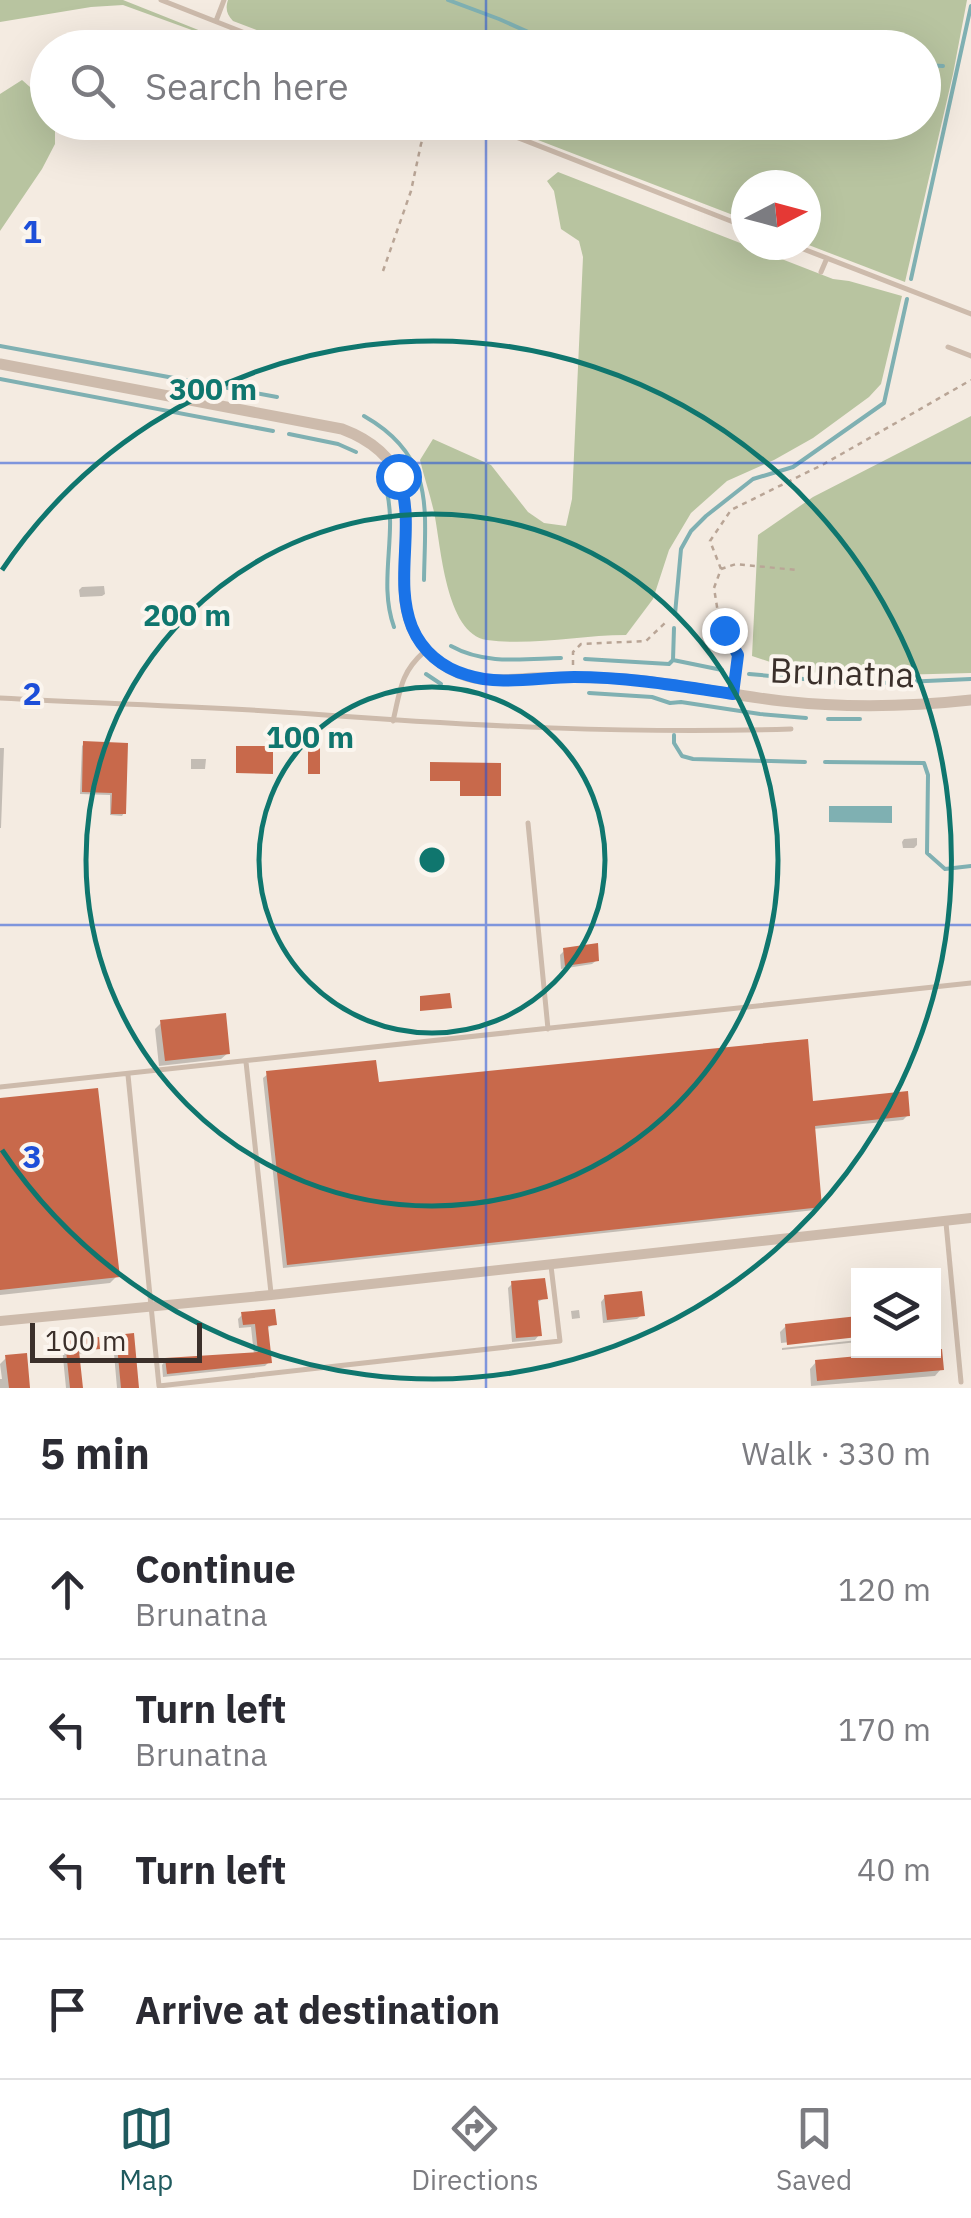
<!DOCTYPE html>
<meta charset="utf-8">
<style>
:root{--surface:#fff;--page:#f2f2f3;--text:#2b2b33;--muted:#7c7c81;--line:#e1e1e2;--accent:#1f5a5e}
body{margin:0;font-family:"IBM Plex Sans",sans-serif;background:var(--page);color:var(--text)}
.controls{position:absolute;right:30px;bottom:30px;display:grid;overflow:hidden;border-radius:0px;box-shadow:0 10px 40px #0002}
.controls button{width:90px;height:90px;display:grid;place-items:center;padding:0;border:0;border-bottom:2px solid var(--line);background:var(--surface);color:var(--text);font:50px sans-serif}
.compass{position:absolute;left:731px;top:170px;width:90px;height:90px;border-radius:50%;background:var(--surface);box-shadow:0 10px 40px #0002;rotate:84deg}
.scale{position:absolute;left:30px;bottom:25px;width:172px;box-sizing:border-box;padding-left:10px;border:5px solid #3b302b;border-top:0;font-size:28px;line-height:35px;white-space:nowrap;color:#3b302b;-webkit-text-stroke:8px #fbf5ee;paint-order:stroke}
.stop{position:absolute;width:30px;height:30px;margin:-22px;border:8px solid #1a73e8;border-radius:50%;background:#fff}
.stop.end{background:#1a73e8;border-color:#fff;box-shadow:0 2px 10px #0008}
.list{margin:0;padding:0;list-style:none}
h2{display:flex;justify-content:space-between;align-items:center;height:130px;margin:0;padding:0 40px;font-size:42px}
h2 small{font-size:32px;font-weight:400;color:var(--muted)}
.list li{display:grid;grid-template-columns:65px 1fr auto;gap:30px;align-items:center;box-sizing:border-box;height:140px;padding:0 40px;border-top:2px solid var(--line)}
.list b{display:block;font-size:38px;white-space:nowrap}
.list p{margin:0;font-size:32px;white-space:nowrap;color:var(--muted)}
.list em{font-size:32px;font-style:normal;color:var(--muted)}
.icon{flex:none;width:55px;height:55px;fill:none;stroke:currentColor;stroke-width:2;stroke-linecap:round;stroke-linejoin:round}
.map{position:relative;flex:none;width:971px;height:1388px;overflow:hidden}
.search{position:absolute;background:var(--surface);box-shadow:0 10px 40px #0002;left:30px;right:30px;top:30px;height:110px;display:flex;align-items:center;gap:25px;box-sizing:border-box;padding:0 35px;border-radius:55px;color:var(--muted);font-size:38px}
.sheet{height:690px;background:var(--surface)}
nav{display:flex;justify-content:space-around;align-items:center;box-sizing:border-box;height:140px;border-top:2px solid var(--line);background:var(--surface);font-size:28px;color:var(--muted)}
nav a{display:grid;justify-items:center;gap:5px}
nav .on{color:var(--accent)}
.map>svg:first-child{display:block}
</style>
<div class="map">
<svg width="971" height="1388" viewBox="0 0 971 1388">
<rect width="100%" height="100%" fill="#f4ebe1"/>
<path fill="#b8c4a0" d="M 0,0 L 123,0 L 211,35 L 211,37 L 123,5 L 91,7 L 0,22 Z
M 228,0 L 967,0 L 953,74 L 905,282 L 806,244 L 806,185 L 746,185 L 746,220 L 494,123 L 924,122 L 924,48 L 301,47 L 233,21 C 227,15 225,9 228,0 Z
M 22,80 C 38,94 48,100 48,122 L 55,123 L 55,144 L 42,169 L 0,231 L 0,94 Z
M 558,172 L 833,279 L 849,281 L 902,296 L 881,384 L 869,397 L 813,438 L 774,460 L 727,481 L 691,513 L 669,550 L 653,599 L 626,635 C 580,635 533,646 487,640 C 445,634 441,544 434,512 C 430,494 424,477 420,460 L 433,439 L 491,465 L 528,512 L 544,523 L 566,526 L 572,499 L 583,257 L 579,241 L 561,229 L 554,191 L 547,181 Z
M 971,416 L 971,673 L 895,675 L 800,672 L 752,656 L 758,535 L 813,497 Z"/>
<path fill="#7fb0b2" d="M 829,806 L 892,806 L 892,823 L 829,822 Z"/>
<path fill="#0003" d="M 104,586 L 105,594 L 102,596 L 80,597 L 79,590 L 82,587 Z
M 84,744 L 124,813 L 122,816 L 110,815 L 110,795 L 80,794 L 82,746 Z
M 0,748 L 4,748 L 1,828 L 0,828 Z
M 206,759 L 205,769 L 191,769 L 191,759 Z
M 917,838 L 917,845 L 914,848 L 903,848 L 902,842 L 904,839 Z
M 564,951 L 597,960 L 592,964 L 561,969 L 560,955 Z
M 161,1023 L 228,1053 L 221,1059 L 159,1066 L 155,1029 Z
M 268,1074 L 377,1085 L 811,1104 L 908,1115 L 903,1120 L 813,1129 L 820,1206 L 815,1210 L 283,1268 L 263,1078 Z
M 0,1100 L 117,1276 L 110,1283 L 0,1295 Z
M 512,1284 L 545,1298 L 536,1303 L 539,1335 L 535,1340 L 512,1342 L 508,1288 Z
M 605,1297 L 642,1315 L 637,1319 L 603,1323 L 601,1302 Z
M 579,1310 L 580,1318 L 572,1319 L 571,1311 Z
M 243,1314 L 274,1324 L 266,1329 L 269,1362 L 265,1366 L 163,1377 L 162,1365 L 166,1360 L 254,1355 L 251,1327 L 239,1328 L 238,1319 Z
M 858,1318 L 858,1335 L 781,1343 L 780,1332 L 786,1326 Z
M 117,1337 L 136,1388 L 117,1388 L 113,1342 Z
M 858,1340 L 858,1342 L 782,1350 L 782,1348 Z
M 66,1343 L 97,1348 L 93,1352 L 77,1354 L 79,1388 L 66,1388 L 62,1347 Z
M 7,1357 L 28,1388 L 0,1388 L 0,1379 L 2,1379 L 0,1364 Z
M 816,1362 L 941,1369 L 935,1376 L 811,1386 L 810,1369 Z"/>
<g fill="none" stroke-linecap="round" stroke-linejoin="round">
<path stroke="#7fb0b2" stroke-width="4" d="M 448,0 L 499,19 L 564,48
M 924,65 L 943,66
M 911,279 L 971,6
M 0,346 L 277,397
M 0,379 L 273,431
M 364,416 C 436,457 425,509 424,580
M 289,434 L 338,444 L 356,452
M 387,492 C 397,536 378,583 394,627
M 675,614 L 681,549 L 691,531 L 706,516 L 753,479 L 793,467 L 884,403 L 907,299
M 451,646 C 485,665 523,659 561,658
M 585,659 L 669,664 L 673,660 L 722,670
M 673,660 L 674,628
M 426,674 L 441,684
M 749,674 L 859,684 L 971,679
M 589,693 L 652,697 L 670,703 L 681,702 L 760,714 L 806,718
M 828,719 L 860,719
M 674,735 L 674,743 L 682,756 L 693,759 L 805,762
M 825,762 L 924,763 L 928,775 L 927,853 L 945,869 L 971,866"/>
</g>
<path fill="#c8694b" d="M 83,741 L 128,743 L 126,814 L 111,814 L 112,793 L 82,792 Z
M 308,742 L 320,742 L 320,774 L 308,774 Z
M 236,746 L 273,746 L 273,774 L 236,773 Z
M 430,762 L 501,763 L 501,796 L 460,796 L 460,781 L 430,781 Z
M 598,943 L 599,961 L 565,966 L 563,948 Z
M 450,993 L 452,1008 L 420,1011 L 420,996 Z
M 226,1013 L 230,1054 L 165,1061 L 160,1020 Z
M 808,1039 L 813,1101 L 908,1091 L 910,1116 L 815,1126 L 822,1207 L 287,1265 L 266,1071 L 376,1060 L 379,1082 Z
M 98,1088 L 120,1277 L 0,1290 L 0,1098 Z
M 545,1278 L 548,1299 L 538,1300 L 542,1336 L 516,1338 L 511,1281 Z
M 642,1291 L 645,1316 L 607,1320 L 604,1295 Z
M 275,1309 L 277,1325 L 268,1326 L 272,1363 L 167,1374 L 165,1358 L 258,1352 L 255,1324 L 243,1325 L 241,1312 Z
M 858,1316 L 858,1337 L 787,1345 L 785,1324 Z
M 134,1333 L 139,1388 L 121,1388 L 116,1335 Z
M 99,1337 L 100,1349 L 79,1351 L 83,1388 L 70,1388 L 65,1341 Z
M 934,1349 L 942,1349 L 944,1370 L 817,1381 L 815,1360 Z
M 27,1353 L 30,1388 L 9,1388 L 5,1355 Z"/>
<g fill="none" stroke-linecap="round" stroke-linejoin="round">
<path stroke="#b9a596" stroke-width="2.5" stroke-dasharray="5 5" stroke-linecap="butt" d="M 383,271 L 411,191 L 421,144 L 429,122
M 721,569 L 710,541 L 731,510 L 824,464 L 971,380
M 573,665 L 573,652 L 581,644 L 646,641 L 667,621
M 735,683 L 738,655 L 718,613 L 714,588 L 721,569 L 736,564 L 796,570"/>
<path stroke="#cdbbac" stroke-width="5" d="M 161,0 L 283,48
M 216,21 L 224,0
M 478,122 L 746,227
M 793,245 L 971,314
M 821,272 L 827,258
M 948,347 L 971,356
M 0,698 C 104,704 208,706 312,714 C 471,726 631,734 791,729
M 393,721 C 400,692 400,673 424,652
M 528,823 L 548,1029
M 246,1062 L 271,1293
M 128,1075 L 159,1386 L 560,1341 L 551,1266
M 0,1087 L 971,983
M 946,1223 L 961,1382"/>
<path stroke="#cdbbac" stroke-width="10" d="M 0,1321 L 271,1295 L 971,1218"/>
<path stroke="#cdbbac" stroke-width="11" d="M 0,364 L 342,429 C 461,474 365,583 427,651 C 440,666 461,676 480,679 C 497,681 516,679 533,678 C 564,677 594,677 624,679 C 677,683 729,695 782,701 C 845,708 908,707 971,700"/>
</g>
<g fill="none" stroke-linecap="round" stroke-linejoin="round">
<path stroke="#1a73e8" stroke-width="12" d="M 398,476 C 417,524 393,579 412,627 C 422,651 442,668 467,675 C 500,686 540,677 574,677 C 628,677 680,686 733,694 L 738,655 L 724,630"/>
</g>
<path fill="none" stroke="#1d4ed8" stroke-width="2.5" stroke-opacity="0.55" d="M 486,0 L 486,48M 486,122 L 486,1388M 0,463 L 971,463M 0,925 L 971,925"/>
<g fill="none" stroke="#0f766e" stroke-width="5">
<circle cx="432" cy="860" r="173"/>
<circle cx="432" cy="860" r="346"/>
<path d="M2 570A519 519 0 1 1 2 1150"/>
</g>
<g text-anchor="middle" stroke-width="8" stroke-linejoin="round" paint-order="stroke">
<g font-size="35" fill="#3b302b" stroke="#fbf5ee">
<text transform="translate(842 673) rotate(2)" y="12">Brunatna</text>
</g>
</g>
<g font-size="32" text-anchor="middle" font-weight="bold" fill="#1d4ed8" stroke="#fbf5ee" stroke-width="8" stroke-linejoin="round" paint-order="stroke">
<text x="32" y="243">1</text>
<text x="32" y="705">2</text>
<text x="32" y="1168">3</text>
</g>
<circle cx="432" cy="860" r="15" fill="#0f766e" stroke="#fbf5ee" stroke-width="5"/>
<g font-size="30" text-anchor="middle" font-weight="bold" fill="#0f766e" stroke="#fbf5ee" stroke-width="8" stroke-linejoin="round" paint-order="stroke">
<text x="213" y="400">300 m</text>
<text x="187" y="626">200 m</text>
<text x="310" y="748">100 m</text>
</g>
</svg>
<div class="controls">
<button><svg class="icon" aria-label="layers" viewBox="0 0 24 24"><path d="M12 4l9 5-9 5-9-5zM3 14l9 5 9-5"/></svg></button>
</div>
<svg class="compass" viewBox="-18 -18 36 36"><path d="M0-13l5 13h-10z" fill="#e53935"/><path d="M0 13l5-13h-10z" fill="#7c7c81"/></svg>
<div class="scale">100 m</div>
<div class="stop" style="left:398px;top:476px"></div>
<div class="stop end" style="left:724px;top:630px"></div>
<div class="search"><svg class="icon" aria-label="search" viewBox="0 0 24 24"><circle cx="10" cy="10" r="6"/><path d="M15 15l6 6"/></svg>Search here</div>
</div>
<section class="sheet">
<h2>5 min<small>Walk · 330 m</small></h2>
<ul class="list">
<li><svg class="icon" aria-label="ahead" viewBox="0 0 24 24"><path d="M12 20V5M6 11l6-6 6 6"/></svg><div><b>Continue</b><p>Brunatna</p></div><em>120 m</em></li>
<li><svg class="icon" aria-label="left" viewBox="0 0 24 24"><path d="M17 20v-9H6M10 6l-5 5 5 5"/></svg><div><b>Turn left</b><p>Brunatna</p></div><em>170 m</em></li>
<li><svg class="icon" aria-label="left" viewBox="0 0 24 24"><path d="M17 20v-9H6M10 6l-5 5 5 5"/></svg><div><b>Turn left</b></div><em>40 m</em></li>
<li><svg class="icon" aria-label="arrive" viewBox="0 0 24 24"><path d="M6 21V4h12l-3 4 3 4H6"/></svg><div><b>Arrive at destination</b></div></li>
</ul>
</section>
<nav>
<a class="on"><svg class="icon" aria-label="map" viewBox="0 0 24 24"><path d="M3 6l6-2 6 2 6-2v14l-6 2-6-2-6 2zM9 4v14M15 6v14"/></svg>Map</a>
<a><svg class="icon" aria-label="directions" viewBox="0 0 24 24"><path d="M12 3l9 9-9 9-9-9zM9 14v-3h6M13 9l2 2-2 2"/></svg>Directions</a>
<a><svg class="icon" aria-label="saved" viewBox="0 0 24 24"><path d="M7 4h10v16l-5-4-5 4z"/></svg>Saved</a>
</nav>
